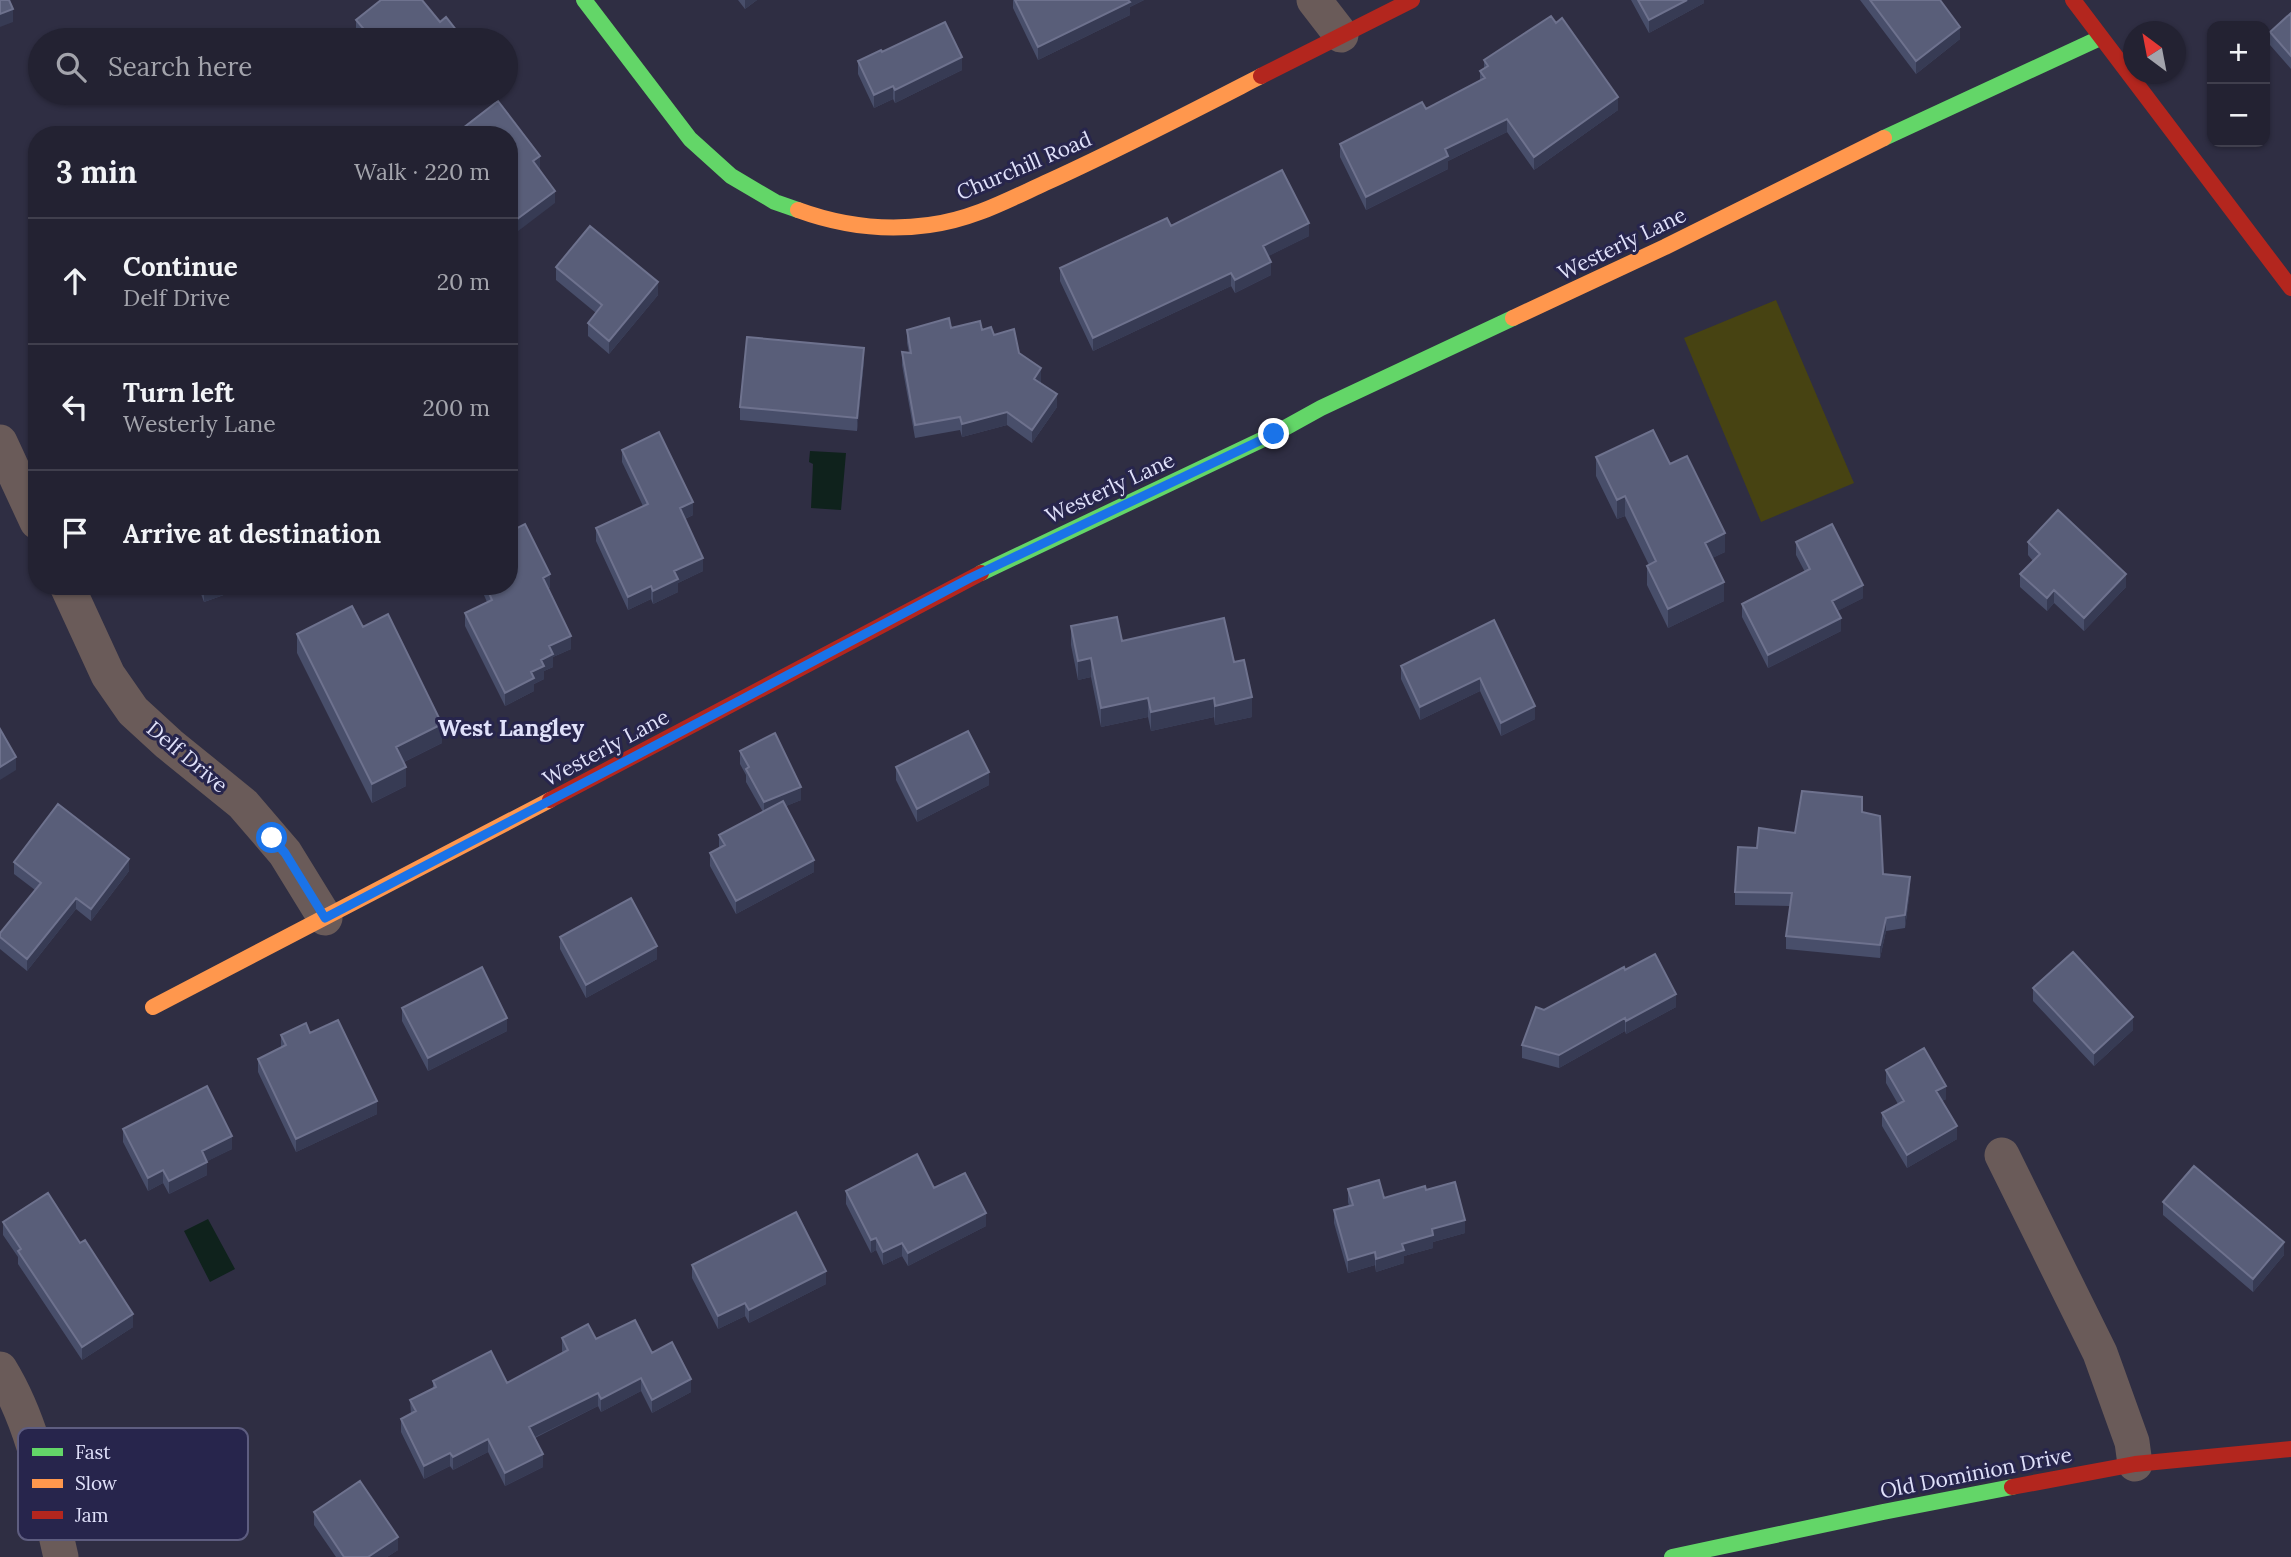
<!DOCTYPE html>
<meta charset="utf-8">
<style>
:root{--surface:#232232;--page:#2f2f3e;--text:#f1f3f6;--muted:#a3a4ac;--line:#403f4d}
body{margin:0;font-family:Lora,serif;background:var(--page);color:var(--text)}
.controls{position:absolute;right:21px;top:21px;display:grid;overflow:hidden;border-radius:14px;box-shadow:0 2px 5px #0004}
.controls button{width:63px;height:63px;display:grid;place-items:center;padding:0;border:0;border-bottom:2px solid var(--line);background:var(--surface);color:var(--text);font:35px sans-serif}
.compass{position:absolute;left:2123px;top:21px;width:63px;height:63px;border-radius:50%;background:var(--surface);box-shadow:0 2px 5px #0004;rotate:328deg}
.stop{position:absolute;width:21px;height:21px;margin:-16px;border:5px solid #1a73e8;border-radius:50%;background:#fff}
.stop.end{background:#1a73e8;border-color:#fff;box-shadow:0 2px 7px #0008}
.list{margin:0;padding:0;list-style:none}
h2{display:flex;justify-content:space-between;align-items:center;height:91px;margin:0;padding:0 28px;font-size:30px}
h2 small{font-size:23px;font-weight:400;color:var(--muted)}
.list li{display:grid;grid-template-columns:46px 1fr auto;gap:21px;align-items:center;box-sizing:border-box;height:126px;padding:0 28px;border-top:2px solid var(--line)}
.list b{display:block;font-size:26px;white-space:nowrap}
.list p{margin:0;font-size:23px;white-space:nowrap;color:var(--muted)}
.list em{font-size:23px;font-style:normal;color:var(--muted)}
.icon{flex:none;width:38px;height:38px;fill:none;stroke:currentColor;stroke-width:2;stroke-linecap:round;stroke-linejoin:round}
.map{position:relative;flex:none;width:2291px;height:1557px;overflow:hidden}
.search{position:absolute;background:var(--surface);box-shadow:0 2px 5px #0004;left:28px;top:28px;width:490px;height:77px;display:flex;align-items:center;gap:18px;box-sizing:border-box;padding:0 24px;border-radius:38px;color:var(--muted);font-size:26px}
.panel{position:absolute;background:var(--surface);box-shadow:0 2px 5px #0004;left:28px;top:126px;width:490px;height:469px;border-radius:28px}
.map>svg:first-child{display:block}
</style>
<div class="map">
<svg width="2291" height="1557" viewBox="0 0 2291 1557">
<rect width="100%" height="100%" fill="#2f2e43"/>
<path fill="#474312" d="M 1776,300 L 1854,483 L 1761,522 L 1684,338 Z"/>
<path fill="#0f221c" d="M 810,451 L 846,453 L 841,510 L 811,508 L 813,464 L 809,462 Z
M 208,1219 L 235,1269 L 210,1282 L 184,1231 Z"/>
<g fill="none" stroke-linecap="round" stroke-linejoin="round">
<path stroke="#6a5b59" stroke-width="35" d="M 1314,0 L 1341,35
M 0,442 L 37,522
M 67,586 L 108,675 L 133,711 L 169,744 L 243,804 L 285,853 L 325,918
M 2002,1155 L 2100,1353 L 2132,1442 L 2135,1464
M 0,1369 C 35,1426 46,1493 61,1557"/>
<path stroke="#63d668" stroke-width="16" d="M 584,0 L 690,139 L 731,176 L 775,202 L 798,210
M 1884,138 L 2100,38
M 981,573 L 1274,434 L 1321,408 L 1513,318
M 1672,1557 L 1883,1512 L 2012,1487"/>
<path stroke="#ff974d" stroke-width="16" d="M 798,210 C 839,225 885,231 929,225 C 971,220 1008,200 1045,183 C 1118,150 1189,113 1261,76
M 1513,318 L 1665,247 L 1884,138
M 153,1007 L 550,800"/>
<path stroke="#b3261e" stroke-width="16" d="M 2073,0 L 2291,288
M 1261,76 L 1412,0
M 550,800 L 981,573
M 2012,1487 L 2135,1464 L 2291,1449"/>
</g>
<path fill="#484e6a" d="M 738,0 L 757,0 L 745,9 Z
M 1013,0 L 1144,0 L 1130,7 L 1130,15 L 1038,60 L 1013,8 Z
M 1631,0 L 1704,0 L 1704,3 L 1649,33 Z
M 1860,0 L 1940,0 L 1960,39 L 1916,74 Z
M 2291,13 L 2291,69 L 2270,45 L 2270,32 Z
M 356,20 L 464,40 L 363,40 L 356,33 Z
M 882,52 L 962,70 L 895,103 L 893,99 L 874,108 L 858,74 L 858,61 Z
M 1484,60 L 1618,110 L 1534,170 L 1507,132 L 1448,161 L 1448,169 L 1366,210 L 1340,157 L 1340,144 L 1426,109 L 1480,81 L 1480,71 L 1484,69 Z
M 404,93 L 429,93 L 413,105 Z
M 1171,226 L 1309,236 L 1268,256 L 1271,275 L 1235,293 L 1231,286 L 1093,351 L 1060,281 L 1060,268 Z
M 556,267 L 658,295 L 609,354 L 588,336 L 588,323 L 596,313 L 556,280 Z
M 951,328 L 982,330 L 994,335 L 1019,353 L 1041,381 L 1040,383 L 1057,407 L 1032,443 L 1007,425 L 962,437 L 960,430 L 915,438 L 902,365 L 902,352 L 909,353 L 907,343 L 907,330 Z
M 864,361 L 857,431 L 740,420 L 740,407 Z
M 622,450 L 693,515 L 685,519 L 703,571 L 678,583 L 678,592 L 653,604 L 651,599 L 628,610 L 596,541 L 596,528 L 643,506 L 622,462 Z
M 1596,457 L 1670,464 L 1725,552 L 1712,558 L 1724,601 L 1668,628 L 1647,585 L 1647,566 L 1649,565 L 1625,516 L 1617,519 L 1596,476 Z
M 1796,542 L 1863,598 L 1837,611 L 1841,631 L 1768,668 L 1742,617 L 1742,604 L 1805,572 L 1796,555 Z
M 2028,542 L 2126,587 L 2084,631 L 2054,603 L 2047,611 L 2020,587 L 2020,574 L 2033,561 L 2028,555 Z
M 198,586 L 249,586 L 204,602 Z
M 480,586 L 550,587 L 548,589 L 571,649 L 553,657 L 553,667 L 544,671 L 544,679 L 534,684 L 534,691 L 505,706 L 465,626 L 465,613 L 487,602 Z
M 1494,620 L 1535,719 L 1501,736 L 1480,691 L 1420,720 L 1401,679 L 1401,666 Z
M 1071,626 L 1122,641 L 1234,662 L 1252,717 L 1215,725 L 1214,717 L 1151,731 L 1148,717 L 1101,727 L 1091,677 L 1078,680 L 1071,645 Z
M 363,627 L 442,743 L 404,762 L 406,786 L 372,803 L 297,653 L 297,634 Z
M 740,751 L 801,800 L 786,806 L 814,872 L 736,914 L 710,866 L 710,853 L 719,848 L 719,835 L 763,812 L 746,782 L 746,775 L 740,764 Z
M 896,767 L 989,785 L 917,822 L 896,780 Z
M 1862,812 L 1883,874 L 1910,890 L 1905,928 L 1886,931 L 1880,958 L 1786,949 L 1786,936 L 1790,906 L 1735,905 L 1735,892 L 1757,848 L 1795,833 Z
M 14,862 L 129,871 L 91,921 L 76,909 L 27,971 L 0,949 L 0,933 L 35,890 L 14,874 Z
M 560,937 L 657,959 L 586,998 L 560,949 Z
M 1625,970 L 1676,1007 L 1626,1034 L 1625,1031 L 1559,1068 L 1522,1058 L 1522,1045 L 1544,1010 Z
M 2033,988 L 2133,1030 L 2094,1066 L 2033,1001 Z
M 402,1008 L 507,1031 L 428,1071 L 402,1021 Z
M 281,1035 L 377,1114 L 296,1152 L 258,1072 L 258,1059 L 281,1048 Z
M 1886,1070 L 1946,1099 L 1942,1101 L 1957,1139 L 1907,1168 L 1882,1126 L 1882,1113 L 1898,1104 L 1886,1083 Z
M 123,1129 L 232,1149 L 207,1161 L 207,1175 L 169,1194 L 163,1183 L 148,1191 L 123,1142 Z
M 934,1188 L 986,1226 L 908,1266 L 902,1256 L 883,1265 L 876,1250 L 871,1253 L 846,1204 L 846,1191 Z
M 1348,1189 L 1384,1198 L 1426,1190 L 1465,1233 L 1433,1242 L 1433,1248 L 1404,1256 L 1404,1263 L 1376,1272 L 1375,1265 L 1348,1273 L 1334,1223 L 1334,1210 L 1349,1206 L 1348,1202 Z
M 2163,1202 L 2284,1255 L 2253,1292 L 2163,1215 Z
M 3,1222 L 80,1243 L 133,1327 L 82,1360 L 18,1264 L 18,1257 L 3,1235 Z
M 692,1265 L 826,1284 L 749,1323 L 745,1316 L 718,1329 L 692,1278 Z
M 562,1338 L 596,1339 L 652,1353 L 691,1392 L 652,1413 L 641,1391 L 601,1412 L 598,1406 L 535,1438 L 543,1467 L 505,1486 L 488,1452 L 453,1470 L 450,1466 L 424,1479 L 401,1432 L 401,1419 L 411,1414 L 410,1400 L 433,1389 L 433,1381 L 507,1383 L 563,1353 L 562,1351 Z
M 314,1512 L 398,1550 L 387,1557 L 336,1557 L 314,1525 Z"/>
<path fill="#373b54" d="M 745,0 L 757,0 L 745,9 Z
M 1126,0 L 1144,0 L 1130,7 L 1130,15 L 1038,60 L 1038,47 Z
M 1687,0 L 1704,0 L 1704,3 L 1649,33 L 1649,20 Z
M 13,9 L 13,22 L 0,27 L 0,14 Z
M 1960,27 L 1960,39 L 1916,74 L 1916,61 Z
M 962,57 L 962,70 L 895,103 L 895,90 Z
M 893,86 L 893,99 L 874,108 L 874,95 Z
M 413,93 L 429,93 L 413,105 Z
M 1618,97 L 1618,110 L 1534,170 L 1534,157 Z
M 1507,119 L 1507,132 L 1448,161 L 1448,169 L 1366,210 L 1366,197 L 1445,149 Z
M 540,156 L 540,169 L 533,174 L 533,161 Z
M 555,191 L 555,203 L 509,238 L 509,225 Z
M 1309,223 L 1309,236 L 1263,259 L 1263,246 Z
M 1271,262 L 1271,275 L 1235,293 L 1235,280 Z
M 1231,273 L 1231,286 L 1093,351 L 1093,338 Z
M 658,282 L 658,295 L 609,354 L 609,341 Z
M 864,348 L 864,361 L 857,431 L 857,418 Z
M 1041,368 L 1041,381 L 1034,392 L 1034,379 Z
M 1057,394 L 1057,407 L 1032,443 L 1032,430 Z
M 1007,412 L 1007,425 L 962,437 L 962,424 Z
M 1625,496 L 1625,516 L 1617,519 L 1617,500 Z
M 693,502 L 693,515 L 680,521 L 680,508 Z
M 1725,533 L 1725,552 L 1705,562 L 1705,543 Z
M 703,558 L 703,571 L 678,583 L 678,592 L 653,604 L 653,591 L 674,571 Z
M 550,574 L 550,587 L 543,591 L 543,578 Z
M 2126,574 L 2126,587 L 2084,631 L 2084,618 Z
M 1724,582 L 1724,601 L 1668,628 L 1668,609 Z
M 1863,585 L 1863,598 L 1832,614 L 1832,601 Z
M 211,586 L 249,586 L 204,602 L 204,589 Z
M 651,586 L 651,599 L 628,610 L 628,597 Z
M 2054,590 L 2054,603 L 2047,611 L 2047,598 Z
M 1841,618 L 1841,631 L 1768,668 L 1768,655 Z
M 571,636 L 571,649 L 553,657 L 553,667 L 544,671 L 544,679 L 534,684 L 534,691 L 505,706 L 505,693 L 531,672 L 549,646 Z
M 1091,658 L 1091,677 L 1078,680 L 1078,661 Z
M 1480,678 L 1480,691 L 1420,720 L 1420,707 Z
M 1252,697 L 1252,717 L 1215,725 L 1215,706 Z
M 1148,698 L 1148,717 L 1101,727 L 1101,708 Z
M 1214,698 L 1214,717 L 1151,731 L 1151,712 Z
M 1535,706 L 1535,719 L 1501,736 L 1501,723 Z
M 442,724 L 442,743 L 396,766 L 396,747 Z
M 16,757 L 16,770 L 0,780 L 0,767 Z
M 406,767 L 406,786 L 372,803 L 372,784 Z
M 989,772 L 989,785 L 917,822 L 917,809 Z
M 801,787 L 801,800 L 764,815 L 764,802 Z
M 129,859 L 129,871 L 91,921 L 91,909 Z
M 814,860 L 814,872 L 736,914 L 736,901 Z
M 1910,877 L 1910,890 L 1905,928 L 1905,915 Z
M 76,898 L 76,909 L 27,971 L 27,959 Z
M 1886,918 L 1886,931 L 1880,958 L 1880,945 Z
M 657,946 L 657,959 L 586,998 L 586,985 Z
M 1676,994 L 1676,1007 L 1626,1034 L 1626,1021 Z
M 2133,1017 L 2133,1030 L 2094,1066 L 2094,1053 Z
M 507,1018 L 507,1031 L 428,1071 L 428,1058 Z
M 1625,1018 L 1625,1031 L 1559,1068 L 1559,1055 Z
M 1946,1086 L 1946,1099 L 1936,1104 L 1936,1091 Z
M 377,1101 L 377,1114 L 296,1152 L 296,1139 Z
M 1957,1126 L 1957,1139 L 1907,1168 L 1907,1155 Z
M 232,1136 L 232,1149 L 202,1164 L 202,1151 Z
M 207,1162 L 207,1175 L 169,1194 L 169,1181 Z
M 163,1170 L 163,1183 L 148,1191 L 148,1178 Z
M 986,1213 L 986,1226 L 908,1266 L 908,1253 Z
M 1465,1220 L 1465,1233 L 1433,1242 L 1433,1248 L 1404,1256 L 1404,1263 L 1376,1272 L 1376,1259 L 1402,1244 L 1432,1229 Z
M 876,1238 L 876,1250 L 871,1253 L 871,1240 Z
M 2284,1242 L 2284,1255 L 2253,1292 L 2253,1279 Z
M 902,1243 L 902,1256 L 883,1265 L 883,1252 Z
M 1375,1252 L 1375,1265 L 1348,1273 L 1348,1260 Z
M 826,1271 L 826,1284 L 749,1323 L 749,1310 Z
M 745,1303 L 745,1316 L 718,1329 L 718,1316 Z
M 133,1314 L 133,1327 L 82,1360 L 82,1347 Z
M 641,1378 L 641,1391 L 601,1412 L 601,1399 Z
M 691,1379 L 691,1392 L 652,1413 L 652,1400 Z
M 598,1393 L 598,1406 L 529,1440 L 529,1427 Z
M 488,1439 L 488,1452 L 453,1470 L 453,1457 Z
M 450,1453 L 450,1466 L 424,1479 L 424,1466 Z
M 543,1454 L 543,1467 L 505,1486 L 505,1473 Z
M 398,1537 L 398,1550 L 387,1557 L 368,1557 Z"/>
<path fill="#595e79" stroke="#6e728e" stroke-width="2" d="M 0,0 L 9,0 L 13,9 L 0,14 Z
M 381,0 L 422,0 L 440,22 L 446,17 L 464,40 L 373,40 L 356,20 Z
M 1015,0 L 1128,0 L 1130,2 L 1038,47 Z
M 1638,0 L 1687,0 L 1649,20 Z
M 1870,0 L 1940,0 L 1960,27 L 1916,61 Z
M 2291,13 L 2291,56 L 2270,32 Z
M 1551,16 L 1556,23 L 1562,18 L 1618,97 L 1534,157 L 1507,119 L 1445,149 L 1448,156 L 1366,197 L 1340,144 L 1422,102 L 1426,109 L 1485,78 L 1480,71 L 1488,66 L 1484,60 Z
M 945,22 L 962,57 L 895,90 L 893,86 L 874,95 L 858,61 L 881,50 L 882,52 Z
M 498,101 L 540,156 L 533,161 L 555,191 L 509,225 L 509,135 L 454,135 Z
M 1282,170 L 1309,223 L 1263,246 L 1271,262 L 1235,280 L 1231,273 L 1093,338 L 1060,268 L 1167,218 L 1171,226 Z
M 590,226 L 658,282 L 609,341 L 588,323 L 602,305 L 556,267 Z
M 949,318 L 951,328 L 980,321 L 982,330 L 991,327 L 994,335 L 1014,329 L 1019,353 L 1041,368 L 1034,379 L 1057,394 L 1032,430 L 1007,412 L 962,424 L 960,417 L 915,425 L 902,352 L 911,353 L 907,330 Z
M 747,337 L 864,348 L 857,418 L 740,407 Z
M 1653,430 L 1670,464 L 1687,456 L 1725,533 L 1705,543 L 1724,582 L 1668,609 L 1647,566 L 1656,561 L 1625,496 L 1617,500 L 1596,457 Z
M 659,432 L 693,502 L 680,508 L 703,558 L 674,571 L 678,579 L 653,591 L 651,586 L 628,597 L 596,528 L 648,504 L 622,450 Z
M 2058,510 L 2126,574 L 2084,618 L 2054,590 L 2047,598 L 2020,574 L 2040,554 L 2028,542 Z
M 525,524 L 550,574 L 543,578 L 571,636 L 549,646 L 553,654 L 541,660 L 544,666 L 531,672 L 534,678 L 505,693 L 465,613 L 492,600 L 486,586 L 509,586 L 509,532 Z
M 1832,524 L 1863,585 L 1832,601 L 1841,618 L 1768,655 L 1742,604 L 1810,569 L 1796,542 Z
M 352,606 L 363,627 L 388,614 L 442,724 L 396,747 L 406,767 L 372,784 L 297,634 Z
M 1117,617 L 1122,641 L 1224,618 L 1234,662 L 1244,660 L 1252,697 L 1215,706 L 1214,698 L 1151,712 L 1148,698 L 1101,708 L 1091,658 L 1078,661 L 1071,626 Z
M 1494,620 L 1535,706 L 1501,723 L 1480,678 L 1420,707 L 1401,666 Z
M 0,729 L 16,757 L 0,767 Z
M 968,731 L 989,772 L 917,809 L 896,767 Z
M 775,733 L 801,787 L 764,802 L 746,769 L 749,767 L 740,751 Z
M 1802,791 L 1862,797 L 1862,812 L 1880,816 L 1883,874 L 1910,877 L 1905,915 L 1886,918 L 1880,945 L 1786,936 L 1792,893 L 1735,892 L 1738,847 L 1757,848 L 1759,828 L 1795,833 Z
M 783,801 L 814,860 L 736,901 L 710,853 L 725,845 L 719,835 Z
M 58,804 L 129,859 L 91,909 L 76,898 L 27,959 L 0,937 L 0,933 L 41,883 L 14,862 Z
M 631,898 L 657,946 L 586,985 L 560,937 Z
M 2073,952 L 2133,1017 L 2094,1053 L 2033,988 Z
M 1655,954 L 1676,994 L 1626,1021 L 1625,1018 L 1559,1055 L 1522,1045 L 1536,1007 L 1544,1010 L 1624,967 L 1625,970 Z
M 482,967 L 507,1018 L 428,1058 L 402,1008 Z
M 338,1020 L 377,1101 L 296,1139 L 258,1059 L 286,1045 L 281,1035 L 306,1023 L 310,1033 Z
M 1924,1048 L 1946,1086 L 1936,1091 L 1957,1126 L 1907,1155 L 1882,1113 L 1904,1101 L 1886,1070 Z
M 207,1086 L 232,1136 L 202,1151 L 207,1162 L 169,1181 L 163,1170 L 148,1178 L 123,1129 Z
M 917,1154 L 934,1188 L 965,1173 L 986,1213 L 908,1253 L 902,1243 L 883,1252 L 876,1238 L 871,1240 L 846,1191 Z
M 2194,1166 L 2284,1242 L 2253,1279 L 2163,1202 Z
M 1379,1180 L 1384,1198 L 1425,1186 L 1426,1190 L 1455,1182 L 1465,1220 L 1432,1229 L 1433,1235 L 1402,1244 L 1404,1250 L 1376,1259 L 1375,1252 L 1348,1260 L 1334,1210 L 1353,1205 L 1348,1189 Z
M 48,1193 L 80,1243 L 85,1240 L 133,1314 L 82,1347 L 18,1251 L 21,1249 L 3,1222 Z
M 796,1212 L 826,1271 L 749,1310 L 745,1303 L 718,1316 L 692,1265 Z
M 635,1320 L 652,1353 L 672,1342 L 691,1379 L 652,1400 L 641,1378 L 601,1399 L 598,1393 L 529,1427 L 543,1454 L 505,1473 L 488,1439 L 453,1457 L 450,1453 L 424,1466 L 401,1419 L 416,1411 L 410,1400 L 436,1387 L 433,1381 L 491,1351 L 507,1383 L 568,1350 L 562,1338 L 588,1324 L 596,1339 Z
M 360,1481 L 398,1537 L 368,1557 L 344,1557 L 314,1512 Z"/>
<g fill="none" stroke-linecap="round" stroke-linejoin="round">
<path stroke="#1a73e8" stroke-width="9" d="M 272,838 L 285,853 L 325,918 L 639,754 L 970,578 L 1274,434"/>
</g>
<g text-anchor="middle" stroke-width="6" stroke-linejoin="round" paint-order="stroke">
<g font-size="21" fill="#e0e1fa" stroke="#27254c">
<text transform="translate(1024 166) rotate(-23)" y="7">Churchill Road</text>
<text transform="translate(1622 244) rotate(-26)" y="7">Westerly Lane</text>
<text transform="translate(1110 488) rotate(-25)" y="7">Westerly Lane</text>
<text transform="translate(606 748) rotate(-28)" y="7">Westerly Lane</text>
<text transform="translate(187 757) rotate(40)" y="7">Delf Drive</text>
<text transform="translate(1976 1473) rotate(-11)" y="7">Old Dominion Drive</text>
</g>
<g font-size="23" font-weight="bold" fill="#e0e1fa" stroke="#27254c">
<text x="511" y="736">West Langley</text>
</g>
</g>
<rect x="18" y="1428" width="230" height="112" rx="10" fill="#27254c" stroke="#5e5d80" stroke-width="2"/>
<rect x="32" y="1448" width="31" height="8" fill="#63d668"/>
<rect x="32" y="1479" width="31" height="9" fill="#ff974d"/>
<rect x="32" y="1511" width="31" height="8" fill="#b3261e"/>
<g font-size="19" fill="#e0e1fa">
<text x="75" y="1459">Fast</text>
<text x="75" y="1490">Slow</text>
<text x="75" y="1522">Jam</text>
</g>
</svg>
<div class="controls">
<button>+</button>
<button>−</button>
</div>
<svg class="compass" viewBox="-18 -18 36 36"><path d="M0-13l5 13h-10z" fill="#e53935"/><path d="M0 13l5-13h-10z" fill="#a3a4ac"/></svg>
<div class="stop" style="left:272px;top:838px"></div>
<div class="stop end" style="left:1274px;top:434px"></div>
<div class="search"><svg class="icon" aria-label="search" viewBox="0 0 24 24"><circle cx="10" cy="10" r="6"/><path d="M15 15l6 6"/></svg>Search here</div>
<section class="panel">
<h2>3 min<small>Walk · 220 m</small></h2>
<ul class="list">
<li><svg class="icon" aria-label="ahead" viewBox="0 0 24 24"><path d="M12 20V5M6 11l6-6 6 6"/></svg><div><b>Continue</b><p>Delf Drive</p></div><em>20 m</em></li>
<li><svg class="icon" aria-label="left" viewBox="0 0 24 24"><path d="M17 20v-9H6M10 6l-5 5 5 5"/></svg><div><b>Turn left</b><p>Westerly Lane</p></div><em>200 m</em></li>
<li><svg class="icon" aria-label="arrive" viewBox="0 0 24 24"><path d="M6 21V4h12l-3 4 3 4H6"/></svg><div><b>Arrive at destination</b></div></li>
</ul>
</section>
</div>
